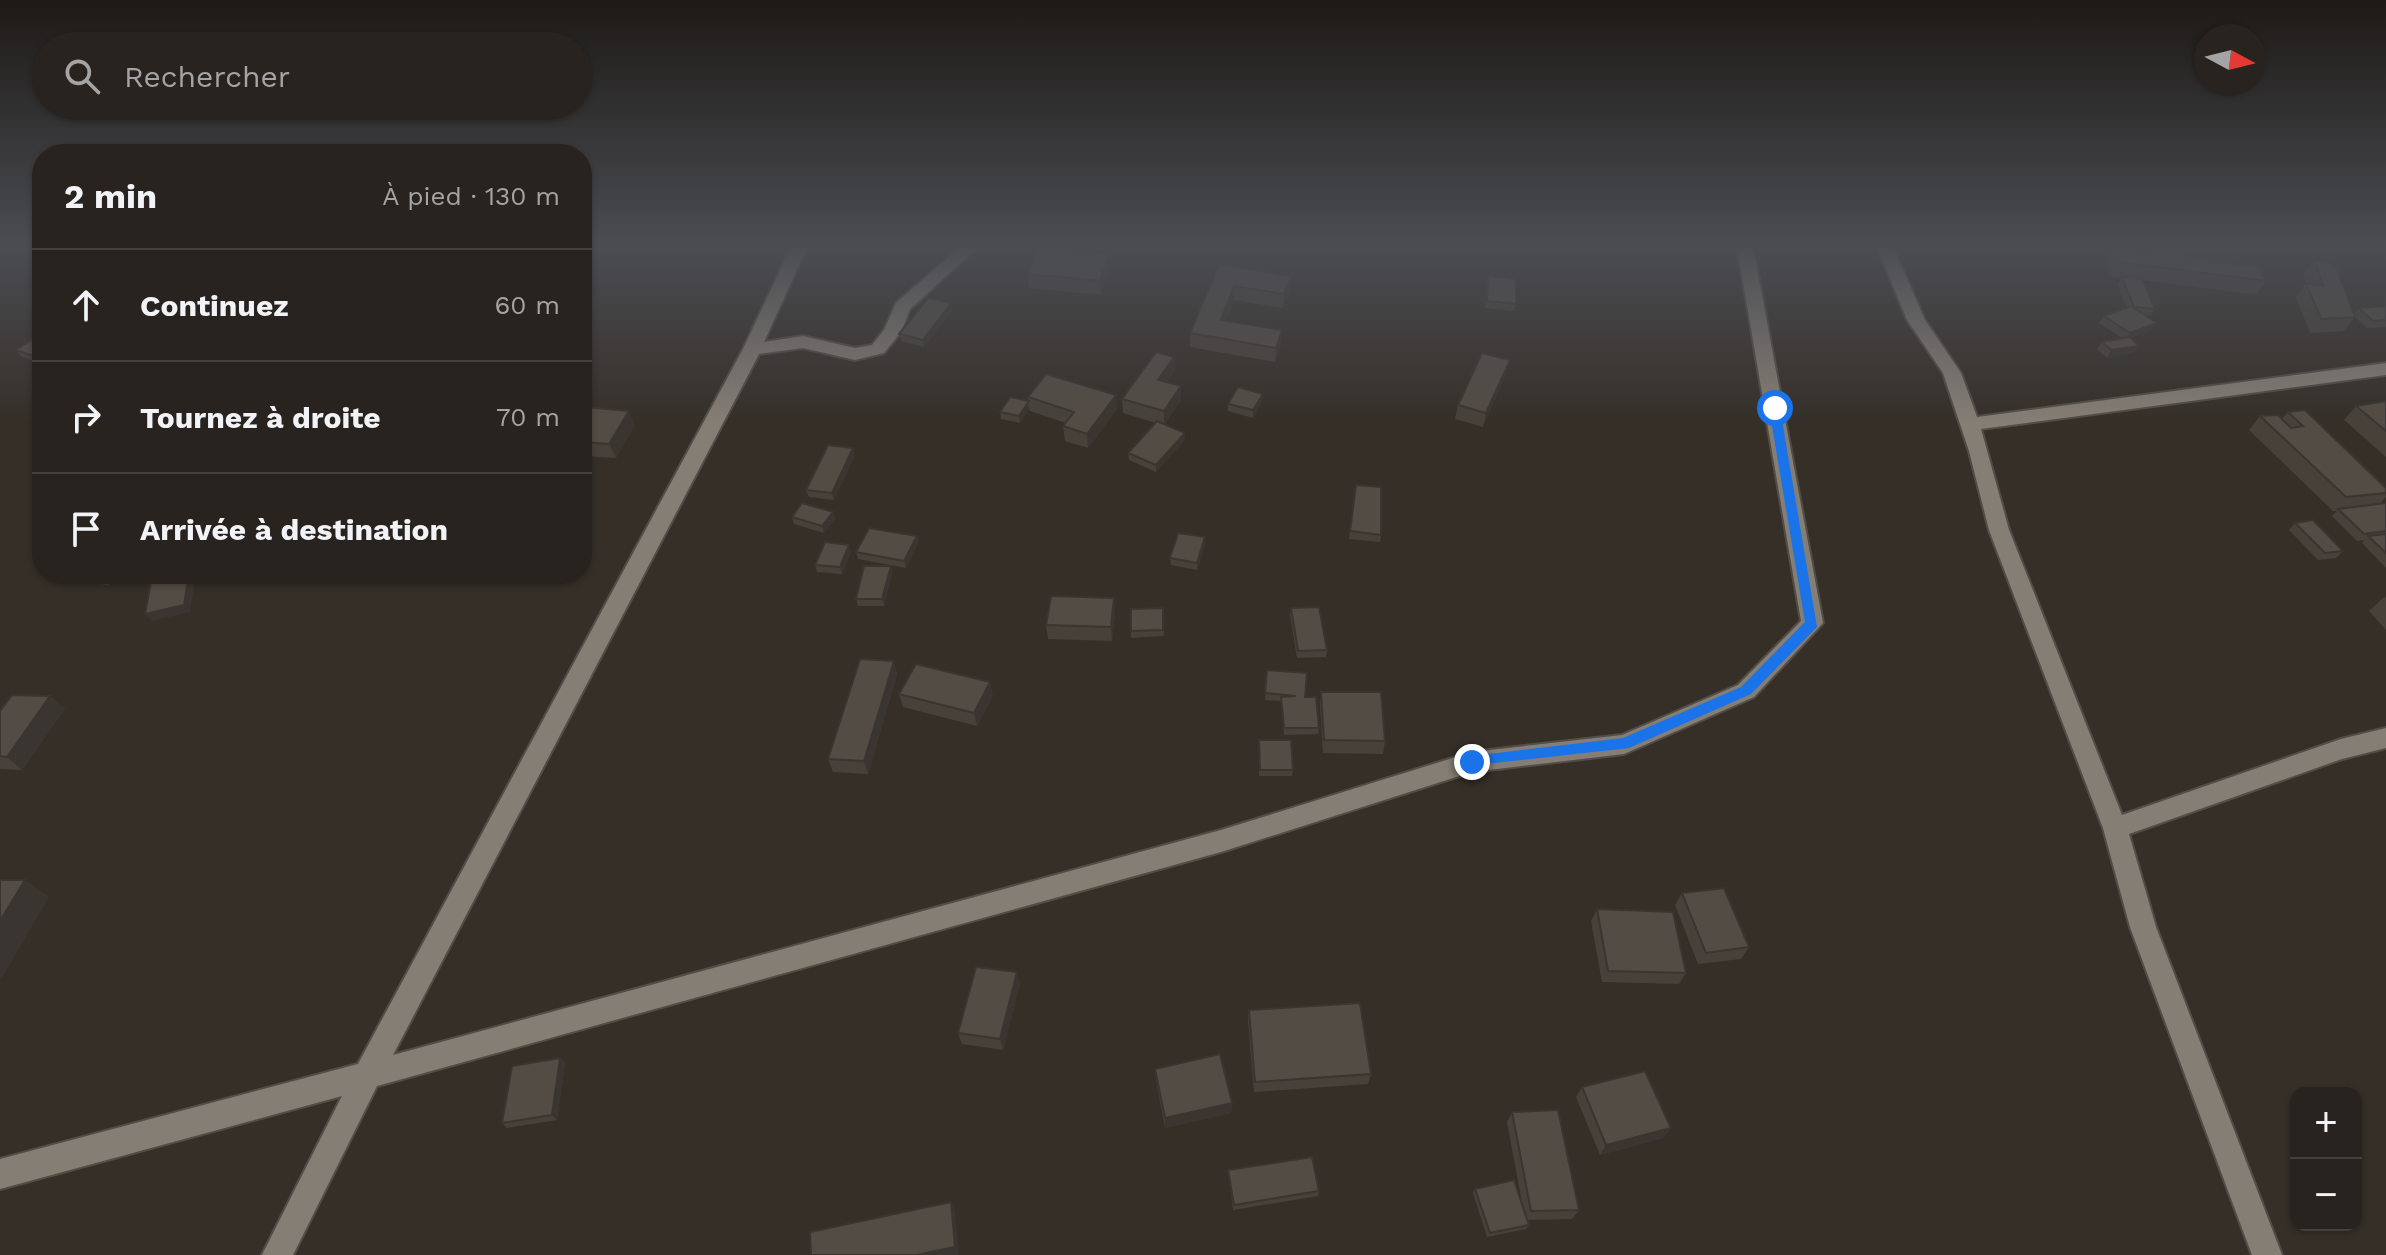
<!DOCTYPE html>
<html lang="fr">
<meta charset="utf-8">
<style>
:root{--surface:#28231e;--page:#342f2b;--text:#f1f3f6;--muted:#a5a4a4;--line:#44403c}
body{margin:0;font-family:"Work Sans",sans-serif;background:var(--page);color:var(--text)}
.controls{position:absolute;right:24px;bottom:24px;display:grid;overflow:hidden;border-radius:16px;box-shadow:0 2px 6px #0004}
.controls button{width:72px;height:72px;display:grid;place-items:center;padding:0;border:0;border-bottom:2px solid var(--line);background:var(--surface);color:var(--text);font:40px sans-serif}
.compass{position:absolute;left:2194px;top:24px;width:72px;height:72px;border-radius:50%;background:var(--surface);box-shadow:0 2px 6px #0004;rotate:97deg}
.stop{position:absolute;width:24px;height:24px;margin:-18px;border:6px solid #1a73e8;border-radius:50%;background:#fff}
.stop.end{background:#1a73e8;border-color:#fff;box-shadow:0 2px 8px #0008}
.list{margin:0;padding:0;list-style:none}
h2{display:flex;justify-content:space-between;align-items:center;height:104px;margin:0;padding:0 32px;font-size:34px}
h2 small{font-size:26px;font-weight:400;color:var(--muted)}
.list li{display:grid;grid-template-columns:52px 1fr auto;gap:24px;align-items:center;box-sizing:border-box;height:112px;padding:0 32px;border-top:2px solid var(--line)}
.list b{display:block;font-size:30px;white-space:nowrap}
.list em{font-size:26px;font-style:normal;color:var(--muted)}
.icon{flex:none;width:44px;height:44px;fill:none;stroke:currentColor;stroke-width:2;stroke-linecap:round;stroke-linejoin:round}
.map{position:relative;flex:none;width:2386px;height:1255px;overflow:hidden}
.search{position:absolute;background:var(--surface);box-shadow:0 2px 6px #0004;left:32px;top:32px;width:560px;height:88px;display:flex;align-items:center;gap:20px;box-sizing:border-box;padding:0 28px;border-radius:44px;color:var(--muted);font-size:30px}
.panel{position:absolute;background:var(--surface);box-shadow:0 2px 6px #0004;left:32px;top:144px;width:560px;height:440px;border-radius:32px}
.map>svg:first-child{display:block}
</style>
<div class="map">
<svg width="2386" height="1255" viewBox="0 0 2386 1255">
<rect width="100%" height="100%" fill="#352f28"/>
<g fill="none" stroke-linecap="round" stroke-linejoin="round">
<g stroke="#524d46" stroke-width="4">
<path id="minor" d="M 791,247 L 807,247 L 764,342 L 803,336 L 855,348 L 872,345 L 884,330 L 896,303 L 960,247 L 978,247 L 910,309 L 901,332 L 884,353 L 855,360 L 803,348 L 759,354 L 393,1055 L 1221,830 L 1472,752 L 1622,735 L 1738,685 L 1801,621 L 1737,247 L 1753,247 L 1823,623 L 1754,697 L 1624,754 L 1472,772 L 1221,852 L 377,1086 L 293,1255 L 262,1255 L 342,1096 L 0,1189 L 0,1159 L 358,1064 L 743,349 Z
M 1877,247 L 1893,247 L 1925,320 L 1961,373 L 1977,417 L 2386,363 L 2386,375 L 1981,429 L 2009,530 L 2122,815 L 2341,739 L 2386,728 L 2386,748 L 2342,759 L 2129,834 L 2156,927 L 2282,1255 L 2252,1255 L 2130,927 L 2103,828 L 1989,530 L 1969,451 L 1943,373 L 1907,320 Z"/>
</g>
<use href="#minor" fill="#857e75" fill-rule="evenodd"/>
</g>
<path fill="#47413a" d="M 1085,247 L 1111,247 L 1111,249 Z
M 2101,247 L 2128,247 L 2129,250 L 2153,253 L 2156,247 L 2183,247 L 2187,257 L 2266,281 L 2256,295 L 2142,280 L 2155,309 L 2150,316 L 2146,315 L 2152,330 L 2131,338 L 2134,353 L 2107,358 L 2097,349 L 2102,342 L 2122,338 L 2099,323 L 2104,316 L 2127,308 L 2117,284 L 2122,278 L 2111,276 L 2106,262 L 2110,256 L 2103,255 Z
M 2314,260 L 2354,314 L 2359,308 L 2386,306 L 2386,327 L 2367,328 L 2355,317 L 2344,331 L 2310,333 L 2296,297 L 2306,283 L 2303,274 Z
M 1219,264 L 1290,290 L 1283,308 L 1234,300 L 1226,321 L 1282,330 L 1281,344 L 1275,362 L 1190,347 L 1190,333 Z
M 1110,268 L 1101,295 L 1029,288 L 1028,274 Z
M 1488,276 L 1516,304 L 1514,311 L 1485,308 Z
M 952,311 L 924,347 L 901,341 L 899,334 Z
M 42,333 L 42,364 L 22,357 L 16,350 Z
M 1174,357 L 1175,371 L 1167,382 L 1181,386 L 1181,400 L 1165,424 L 1185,433 L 1185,440 L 1156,472 L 1129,460 L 1128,453 L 1156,423 L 1123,413 L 1122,399 Z
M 1506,374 L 1483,427 L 1455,419 L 1458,405 Z
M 1263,394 L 1262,401 L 1253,418 L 1228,411 L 1228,404 Z
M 1028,397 L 1117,409 L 1088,448 L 1065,441 L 1063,426 L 1066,423 L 1030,411 L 1029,409 L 1020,423 L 1001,419 L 1000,412 L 1028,401 Z
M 2386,401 L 2386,457 L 2344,420 L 2356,406 Z
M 2288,412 L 2386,488 L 2386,497 L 2379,504 L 2386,503 L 2386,568 L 2362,543 L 2364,540 L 2357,541 L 2332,516 L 2337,511 L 2333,511 L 2249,430 L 2260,416 L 2282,419 Z
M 582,413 L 635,425 L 616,458 L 582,456 Z
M 855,455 L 834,500 L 809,497 L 806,490 Z
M 1356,485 L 1381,535 L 1380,542 L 1349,539 Z
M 833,512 L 835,519 L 824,533 L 794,524 L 792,517 Z
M 2295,523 L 2343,551 L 2336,558 L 2318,560 L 2289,530 Z
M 917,536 L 918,543 L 906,568 L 858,559 L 856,552 Z
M 1205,544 L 1197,570 L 1171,565 L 1170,558 Z
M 851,552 L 842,574 L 817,572 L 815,565 Z
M 891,566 L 892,573 L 884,606 L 858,606 L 856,599 Z
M 52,574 L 118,574 L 109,585 L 58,580 Z
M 2386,597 L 2386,630 L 2369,611 L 2383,598 Z
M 1163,608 L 1164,636 L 1131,638 L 1131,609 Z
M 1291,608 L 1327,650 L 1326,657 L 1297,658 L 1290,615 Z
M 1115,612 L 1112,641 L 1048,639 L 1046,625 Z
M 894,661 L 897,675 L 868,774 L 833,772 L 828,759 Z
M 1267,670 L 1319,728 L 1318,734 L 1284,735 L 1281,701 L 1265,700 Z
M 1321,692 L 1385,741 L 1383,754 L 1323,753 L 1320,706 Z
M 899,694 L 993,696 L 977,726 L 903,707 Z
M 50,696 L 65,709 L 22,770 L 0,769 L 0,711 Z
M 1259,740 L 1293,770 L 1292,776 L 1259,776 Z
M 1682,893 L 1749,947 L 1741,959 L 1698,964 L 1675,905 Z
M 1597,909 L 1686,973 L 1679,984 L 1602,982 L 1591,921 Z
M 1020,984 L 1003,1050 L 962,1044 L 958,1033 Z
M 1249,1010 L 1371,1074 L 1368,1084 L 1254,1092 L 1248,1021 Z
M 560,1058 L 565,1063 L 557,1120 L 507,1128 L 502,1123 Z
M 1155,1069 L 1232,1103 L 1231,1113 L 1165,1128 L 1156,1080 Z
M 1582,1087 L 1671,1128 L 1663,1138 L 1600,1155 L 1576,1097 Z
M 1512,1112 L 1579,1210 L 1572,1219 L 1528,1220 L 1529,1225 L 1526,1229 L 1487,1237 L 1473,1193 L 1475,1189 L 1522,1203 L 1507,1122 Z
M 1228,1170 L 1319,1191 L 1318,1196 L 1233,1210 Z"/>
<path fill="#3a3530" d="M 1109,254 L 1110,268 L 1101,295 L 1100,281 Z
M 1291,276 L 1290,290 L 1283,308 L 1284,294 Z
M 1234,286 L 1234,300 L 1221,334 L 1221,320 Z
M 951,303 L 952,311 L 924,347 L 923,340 Z
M 2157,323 L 2152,330 L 2125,340 L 2130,333 Z
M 1282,330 L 1281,344 L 1275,362 L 1276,348 Z
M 2139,346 L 2134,353 L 2107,358 L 2111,350 Z
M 1174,357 L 1175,371 L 1159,394 L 1158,380 Z
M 1510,360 L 1506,374 L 1483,427 L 1486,413 Z
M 1181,386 L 1181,400 L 1164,425 L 1164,411 Z
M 1263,394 L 1262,401 L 1253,418 L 1253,410 Z
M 1116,395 L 1117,409 L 1088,448 L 1087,434 Z
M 1028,402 L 1029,409 L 1020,423 L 1019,416 Z
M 629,411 L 635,425 L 616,458 L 609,444 Z
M 1185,433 L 1185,440 L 1156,472 L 1156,465 Z
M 853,448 L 855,455 L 834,500 L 832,493 Z
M 833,512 L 835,519 L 824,533 L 822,526 Z
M 917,536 L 918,543 L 906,568 L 904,561 Z
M 1205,537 L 1205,544 L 1197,570 L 1197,563 Z
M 849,545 L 851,552 L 842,574 L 840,567 Z
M 891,566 L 892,573 L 884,606 L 882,599 Z
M 105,574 L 118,574 L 109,585 L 102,578 Z
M 189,574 L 196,574 L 190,612 L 152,621 L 145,614 Z
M 1114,598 L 1115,612 L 1112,641 L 1111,627 Z
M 894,661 L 897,675 L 868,774 L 864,761 Z
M 990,682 L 993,696 L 977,726 L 974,713 Z
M 50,696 L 65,709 L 22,770 L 7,757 Z
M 25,880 L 49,897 L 2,978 L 0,977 L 0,921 Z
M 1017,972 L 1020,984 L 1003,1050 L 1000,1039 Z
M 560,1058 L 565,1063 L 557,1120 L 552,1115 Z
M 1232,1103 L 1231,1113 L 1165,1128 L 1165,1118 Z
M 1671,1128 L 1663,1138 L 1600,1155 L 1606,1145 Z
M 951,1202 L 955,1211 L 959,1255 L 916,1255 Z"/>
<path fill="#534c44" stroke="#3a3530" stroke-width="2" d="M 1039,247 L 1109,254 L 1100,281 L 1028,274 Z
M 2108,247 L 2128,247 L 2129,250 L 2108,248 Z
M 2162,247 L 2183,247 L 2187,257 L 2260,267 L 2266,281 L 2120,262 L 2114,248 L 2165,254 Z
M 2314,260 L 2335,264 L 2355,317 L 2321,319 L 2306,283 L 2323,286 Z
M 1219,264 L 1291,276 L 1284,294 L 1234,286 L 1221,320 L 1282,330 L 1276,348 L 1190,333 Z
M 1488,276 L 1516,279 L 1516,304 L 1487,301 Z
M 2122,277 L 2142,279 L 2155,309 L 2134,307 Z
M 928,298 L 951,303 L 923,340 L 899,334 Z
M 2131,306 L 2157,323 L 2130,333 L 2104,316 Z
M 2386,306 L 2386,320 L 2373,321 L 2359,308 Z
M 42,333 L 42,359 L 16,350 Z
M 2130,337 L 2139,346 L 2111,350 L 2102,342 Z
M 1156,352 L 1174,357 L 1158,380 L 1181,386 L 1164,411 L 1122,399 Z
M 1482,353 L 1510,360 L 1486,413 L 1458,405 Z
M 1046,374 L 1116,395 L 1087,434 L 1063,426 L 1074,412 L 1028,397 Z
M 1238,387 L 1263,394 L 1253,410 L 1228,404 Z
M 1010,397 L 1029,401 L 1019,416 L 1000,412 Z
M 2386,401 L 2386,431 L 2356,406 Z
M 585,407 L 629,411 L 609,444 L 582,442 L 582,413 Z
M 2305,410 L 2386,488 L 2386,493 L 2346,497 L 2260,416 L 2278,415 L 2291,428 L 2303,426 L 2288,412 Z
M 1157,421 L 1185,433 L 1156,465 L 1128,453 Z
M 828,445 L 853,448 L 832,493 L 806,490 Z
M 1356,485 L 1381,487 L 1381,535 L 1350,531 Z
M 802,503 L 833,512 L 822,526 L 792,517 Z
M 2386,503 L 2386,531 L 2364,534 L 2338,509 Z
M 2313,520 L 2343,551 L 2325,553 L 2295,523 Z
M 869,528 L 917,536 L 904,561 L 856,552 Z
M 1178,533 L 1205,537 L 1197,563 L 1170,558 Z
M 2386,534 L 2386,553 L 2368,536 Z
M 825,542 L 849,545 L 840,567 L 815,565 Z
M 864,566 L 891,566 L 882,599 L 856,599 Z
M 58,574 L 105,574 L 102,578 Z
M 160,574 L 189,574 L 184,605 L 145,614 L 152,576 Z
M 1051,596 L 1114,598 L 1111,627 L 1046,625 Z
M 1319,607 L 1327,650 L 1298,651 L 1291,608 Z
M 1163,608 L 1163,630 L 1131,631 L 1131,609 Z
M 860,659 L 894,661 L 864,761 L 828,759 Z
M 916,664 L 990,682 L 974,713 L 899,694 Z
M 1267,670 L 1307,673 L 1305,697 L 1316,697 L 1319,728 L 1284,728 L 1281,697 L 1296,696 L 1265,693 Z
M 1321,692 L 1381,692 L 1385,741 L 1324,740 Z
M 12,695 L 50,696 L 7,757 L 0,756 L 0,711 Z
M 1259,740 L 1291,740 L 1293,770 L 1260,770 Z
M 0,880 L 25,880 L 0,921 Z
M 1724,888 L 1749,947 L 1706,953 L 1682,893 Z
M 1597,909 L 1673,912 L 1686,973 L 1608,971 Z
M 976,967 L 1017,972 L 1000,1039 L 958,1033 Z
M 1360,1003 L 1371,1074 L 1255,1082 L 1249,1010 Z
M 1220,1054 L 1232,1103 L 1165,1118 L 1155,1069 Z
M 560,1058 L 552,1115 L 502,1123 L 512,1066 Z
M 1645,1071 L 1671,1128 L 1606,1145 L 1582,1087 Z
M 1558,1110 L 1579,1210 L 1531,1211 L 1512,1112 Z
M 1312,1157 L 1319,1191 L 1234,1205 L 1228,1170 Z
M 1514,1180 L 1529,1225 L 1490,1233 L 1475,1189 Z
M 951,1202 L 955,1247 L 916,1255 L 811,1255 L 810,1232 Z"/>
<linearGradient id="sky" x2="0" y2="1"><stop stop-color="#1d1a16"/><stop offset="0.58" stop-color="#4b4d53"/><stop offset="1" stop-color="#4b4d53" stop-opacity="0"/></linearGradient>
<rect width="2386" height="423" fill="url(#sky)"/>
<path fill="#1a73e8" d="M 1775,405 L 1780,408 L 1817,627 L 1751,694 L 1629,748 L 1467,766 L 1467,758 L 1472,756 L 1623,738 L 1741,687 L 1805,622 L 1769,408 Z"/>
</svg>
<div class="controls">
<button>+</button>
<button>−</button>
</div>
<svg class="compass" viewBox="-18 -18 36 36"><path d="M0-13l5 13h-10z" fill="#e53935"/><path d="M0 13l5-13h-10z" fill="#a5a4a4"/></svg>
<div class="stop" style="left:1775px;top:408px"></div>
<div class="stop end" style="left:1472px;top:762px"></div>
<div class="search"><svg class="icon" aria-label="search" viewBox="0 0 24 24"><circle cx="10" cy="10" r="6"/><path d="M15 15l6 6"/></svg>Rechercher</div>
<section class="panel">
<h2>2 min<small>À pied · 130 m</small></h2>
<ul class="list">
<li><svg class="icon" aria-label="ahead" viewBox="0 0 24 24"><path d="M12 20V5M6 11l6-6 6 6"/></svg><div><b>Continuez</b></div><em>60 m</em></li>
<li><svg class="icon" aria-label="right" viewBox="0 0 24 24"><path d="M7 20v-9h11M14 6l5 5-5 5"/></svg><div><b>Tournez à droite</b></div><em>70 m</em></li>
<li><svg class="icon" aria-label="arrive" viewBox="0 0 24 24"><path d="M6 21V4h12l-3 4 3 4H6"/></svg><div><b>Arrivée à destination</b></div></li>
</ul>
</section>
</div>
